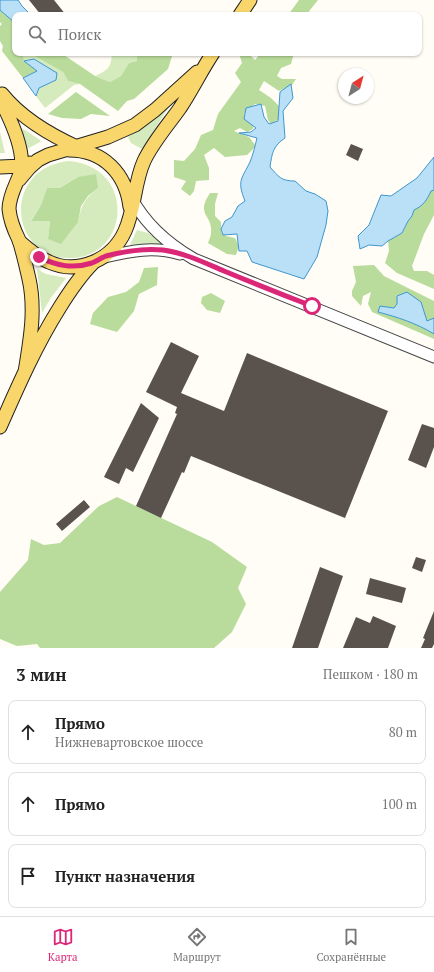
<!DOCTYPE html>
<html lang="ru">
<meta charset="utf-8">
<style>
:root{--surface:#fff;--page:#f2f2f2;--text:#222;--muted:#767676;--line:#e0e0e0;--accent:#db2777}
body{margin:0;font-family:"PT Serif",serif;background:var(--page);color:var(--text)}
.compass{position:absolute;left:338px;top:68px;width:36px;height:36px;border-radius:50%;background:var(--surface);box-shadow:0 1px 3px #0004;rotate:36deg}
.stop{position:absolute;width:12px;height:12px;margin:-9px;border:3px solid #db2777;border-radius:50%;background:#fff}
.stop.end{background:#db2777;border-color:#fff;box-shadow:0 1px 4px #0008}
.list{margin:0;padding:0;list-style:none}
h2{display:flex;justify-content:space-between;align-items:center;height:52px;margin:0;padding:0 16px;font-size:17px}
h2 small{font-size:13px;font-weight:400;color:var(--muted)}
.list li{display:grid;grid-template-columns:26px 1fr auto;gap:12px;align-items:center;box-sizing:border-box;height:64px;margin:0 8px 8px;padding:0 8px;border:1px solid var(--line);border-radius:8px}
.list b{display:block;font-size:15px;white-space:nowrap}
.list p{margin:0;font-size:13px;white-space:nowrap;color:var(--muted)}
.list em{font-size:13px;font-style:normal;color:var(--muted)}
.icon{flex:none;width:22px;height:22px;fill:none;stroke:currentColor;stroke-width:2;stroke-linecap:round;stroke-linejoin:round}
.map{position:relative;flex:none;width:434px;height:648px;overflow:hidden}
.search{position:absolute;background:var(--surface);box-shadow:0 1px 3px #0004;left:12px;right:12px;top:12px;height:44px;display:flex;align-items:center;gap:10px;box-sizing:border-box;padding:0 14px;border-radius:8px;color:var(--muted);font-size:15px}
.sheet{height:268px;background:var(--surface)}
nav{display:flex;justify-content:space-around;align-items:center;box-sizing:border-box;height:56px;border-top:1px solid var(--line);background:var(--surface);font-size:11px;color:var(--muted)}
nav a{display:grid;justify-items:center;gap:2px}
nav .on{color:var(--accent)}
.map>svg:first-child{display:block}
</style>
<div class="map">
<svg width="434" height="648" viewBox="0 0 434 648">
<rect width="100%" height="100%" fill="#fffdf5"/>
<path fill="#d5ebbd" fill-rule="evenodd" d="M 23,53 L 29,53 L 63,72 L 68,81 L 80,84 L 74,85 L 45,108 L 36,96 L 39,88 L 56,80 L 34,59 L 24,61 Z
M 112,53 L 137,53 L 137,61 L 129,63 L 121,76 L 110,82 L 95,76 C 108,70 111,68 112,53 Z
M 170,105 L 142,149 L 131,143 L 128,137 Z
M 20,127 L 40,140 L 40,142 L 27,149 L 25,148 L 24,139 Z
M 0,132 L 5,153 L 0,153 Z
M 69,161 C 137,167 130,258 70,258 C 9,259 1,168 69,161 ZM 78,177 L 98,188 C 84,200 82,204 78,222 L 48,239 L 50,221 L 31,220 L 41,205 L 47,188 L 60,188 Z
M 137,230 L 148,233 L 166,246 L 145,244 L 130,245 Z
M 37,269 L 46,274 L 66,278 L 50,299 L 42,313 Z"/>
<path fill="#b9dc9c" d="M 299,0 L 318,0 L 306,15 L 288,15 Z
M 0,10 L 15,23 L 15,53 L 23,53 L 24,61 L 37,71 L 23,78 L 2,51 L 3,46 L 0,41 L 0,26 L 2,24 L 0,22 Z
M 29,53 L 61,53 L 95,76 L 110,82 L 121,76 L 129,63 L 137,61 L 137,53 L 173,53 L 168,69 L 134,99 L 127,101 L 118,111 L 80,84 L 68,81 L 63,72 Z
M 239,53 L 253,53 L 251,56 L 255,60 L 261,53 L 294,53 L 291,64 L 281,68 L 277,76 L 282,79 L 296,79 L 292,85 L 279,91 L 264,81 L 259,90 L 271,98 L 279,106 L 279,119 L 271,124 L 268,120 L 265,106 L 255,104 L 245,112 L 244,116 L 254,125 L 253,129 L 247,132 L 240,128 L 234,131 L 249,137 L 256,146 L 247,155 L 225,157 L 214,148 L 204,155 L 209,168 L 209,180 L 196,181 L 194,191 L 190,196 L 181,189 L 186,181 L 174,177 L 174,160 L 184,161 L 195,149 L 201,135 L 213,130 L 218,114 L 241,82 L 235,73 L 242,63 Z
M 76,92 L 110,116 L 91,114 L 81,119 L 62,118 L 48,114 Z
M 96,174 L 98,188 L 88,196 L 81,206 L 78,222 L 61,244 L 48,239 L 50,221 L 31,221 L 41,205 L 47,188 L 60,188 L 78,177 Z
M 431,190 L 434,190 L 434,215 L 424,234 L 412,266 L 414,271 L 427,271 L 434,275 L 434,289 L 397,273 L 385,263 L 389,251 L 388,241 L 402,233 L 408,221 L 412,216 L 414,209 L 427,199 Z
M 210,193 L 218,193 L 215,204 L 215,216 L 221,222 L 221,232 L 226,236 L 235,238 L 239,246 L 236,255 L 227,254 L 208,243 C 209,240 211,236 211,233 C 213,214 195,216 210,193 Z
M 374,265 L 384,276 L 434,301 L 434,318 L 427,321 L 421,302 L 397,304 L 394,309 L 380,306 L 378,312 C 398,317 416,323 434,334 L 434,339 L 372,312 L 368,304 L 371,292 L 363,296 L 361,306 L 352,296 L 352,291 L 356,282 L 353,266 Z
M 158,267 L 157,285 L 139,294 L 134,311 L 117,332 L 90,324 L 93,313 L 108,297 L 126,292 L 139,282 L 144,268 Z
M 211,293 L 225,301 L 220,313 L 207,310 L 201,303 L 202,297 Z
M 117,497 L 212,542 L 247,567 L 238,588 L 246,604 L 232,632 L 214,648 L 40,648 L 37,644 L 17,646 L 0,639 L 0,592 L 28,560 L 31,539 L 44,545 L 60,543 L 99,506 Z"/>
<path fill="#b9e0f7" stroke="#3f96cf" d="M 0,0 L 18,0 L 22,6 L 31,15 L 15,15 L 15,23 L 0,10 Z
M 34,59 L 57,73 L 56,80 L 39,88 L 36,96 L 23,78 L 37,71 L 24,61 Z
M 291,84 L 293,98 L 283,111 L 285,138 C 273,146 272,153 270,167 C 279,177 281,181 295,181 L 306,191 L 315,194 L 326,201 L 328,211 L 326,225 L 317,257 L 304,279 L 252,262 L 247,251 L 239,251 L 237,234 L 223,235 L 221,229 L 225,221 L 232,217 L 238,206 L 245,201 C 237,181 241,180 250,162 C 253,155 255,146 257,138 L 239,133 L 251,132 L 256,128 L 244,119 L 246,108 L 261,104 L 264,117 L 269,124 L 278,121 L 280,92 Z
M 434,157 L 434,190 L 431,191 C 427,200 423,206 414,210 L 412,216 L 408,221 L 402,233 L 388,241 L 382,246 L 369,245 L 360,249 L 358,236 L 369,225 L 381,195 L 391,196 L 417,178 Z
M 407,292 L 421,302 L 427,321 L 434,318 L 434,334 C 416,323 397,317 378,312 L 380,306 L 394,308 L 397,304 L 397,296 Z"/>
<path fill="#5a524d" d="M 29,0 L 54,0 L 66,15 L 41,15 Z
M 351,144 L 363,149 L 358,161 L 346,155 Z
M 171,342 L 199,356 L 181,393 L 224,411 L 247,353 L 388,411 L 345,518 L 191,456 L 184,473 L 182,472 L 161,518 L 136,506 L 177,414 L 175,413 L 177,407 L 146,392 Z
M 141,403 L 159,418 L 133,472 L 126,468 L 119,484 L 104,477 Z
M 422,424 L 434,428 L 434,447 L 426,468 L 408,460 Z
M 84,500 L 90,507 L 62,531 L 56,524 Z
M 416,557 L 426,560 L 422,572 L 412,568 Z
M 320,567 L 343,576 L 318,648 L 292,648 Z
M 370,578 L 406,588 L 402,603 L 366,594 Z
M 434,611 L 434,644 L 432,648 L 421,648 L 425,639 L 423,638 Z
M 373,616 L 396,626 L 388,648 L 343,648 L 356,617 L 370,623 Z"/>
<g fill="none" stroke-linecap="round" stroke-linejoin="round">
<g stroke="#444" stroke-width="13">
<path id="minor" d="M 131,197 C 145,224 168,244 194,259 L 434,357
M 104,257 C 131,251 153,246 180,254"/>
</g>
<g stroke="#222" stroke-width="15">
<path id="major" d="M 240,15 L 250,0
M 2,94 C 22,119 50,135 79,148
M 0,99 C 10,118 27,153 20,174 C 16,185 9,196 9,209 C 10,220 14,230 19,240 C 23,252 26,266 29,279 C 36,310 30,341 25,372
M 69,150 C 104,150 126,174 130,207
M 0,167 L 22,166 L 30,163
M 19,180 L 30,167 L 38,160 L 48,155 L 108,137 L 135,125 L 155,110 L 197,72
M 19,241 C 28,249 37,257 49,262 C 78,275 112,260 125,231 C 135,209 134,183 144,161 C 153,142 168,125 180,108 C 192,90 201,71 213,53
M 0,427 C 18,386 36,345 60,307 C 70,291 80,276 93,263"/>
</g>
<use href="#minor" stroke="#fff" stroke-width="11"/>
<use href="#major" stroke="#f9d66b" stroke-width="13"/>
</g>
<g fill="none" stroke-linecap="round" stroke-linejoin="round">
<path stroke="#db2777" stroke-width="5" d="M 39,257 C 57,266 73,269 92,263 C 97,261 101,258 106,256 C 125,251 144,248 163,250 C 185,253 205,263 224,271 C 253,283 283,295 312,306"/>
</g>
</svg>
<svg class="compass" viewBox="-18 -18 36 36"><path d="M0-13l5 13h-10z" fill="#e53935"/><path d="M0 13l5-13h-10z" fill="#767676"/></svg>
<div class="stop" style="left:312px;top:306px"></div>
<div class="stop end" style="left:39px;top:257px"></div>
<div class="search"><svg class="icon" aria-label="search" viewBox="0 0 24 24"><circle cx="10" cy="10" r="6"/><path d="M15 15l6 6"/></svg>Поиск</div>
</div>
<section class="sheet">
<h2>3 мин<small>Пешком · 180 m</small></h2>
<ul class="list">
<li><svg class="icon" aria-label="ahead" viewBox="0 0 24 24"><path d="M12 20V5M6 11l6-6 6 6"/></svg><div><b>Прямо</b><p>Нижневартовское шоссе</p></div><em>80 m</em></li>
<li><svg class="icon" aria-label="ahead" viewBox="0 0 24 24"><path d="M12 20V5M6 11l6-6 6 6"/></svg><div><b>Прямо</b></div><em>100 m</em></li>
<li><svg class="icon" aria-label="arrive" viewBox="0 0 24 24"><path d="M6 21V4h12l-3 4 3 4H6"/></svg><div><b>Пункт назначения</b></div></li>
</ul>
</section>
<nav>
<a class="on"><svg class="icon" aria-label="map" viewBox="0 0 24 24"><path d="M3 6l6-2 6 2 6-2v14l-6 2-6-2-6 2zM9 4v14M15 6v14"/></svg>Карта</a>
<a><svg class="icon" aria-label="directions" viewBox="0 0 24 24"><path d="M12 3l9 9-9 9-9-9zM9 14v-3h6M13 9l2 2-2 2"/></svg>Маршрут</a>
<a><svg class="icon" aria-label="saved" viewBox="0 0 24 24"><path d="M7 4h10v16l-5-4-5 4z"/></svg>Сохранённые</a>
</nav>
